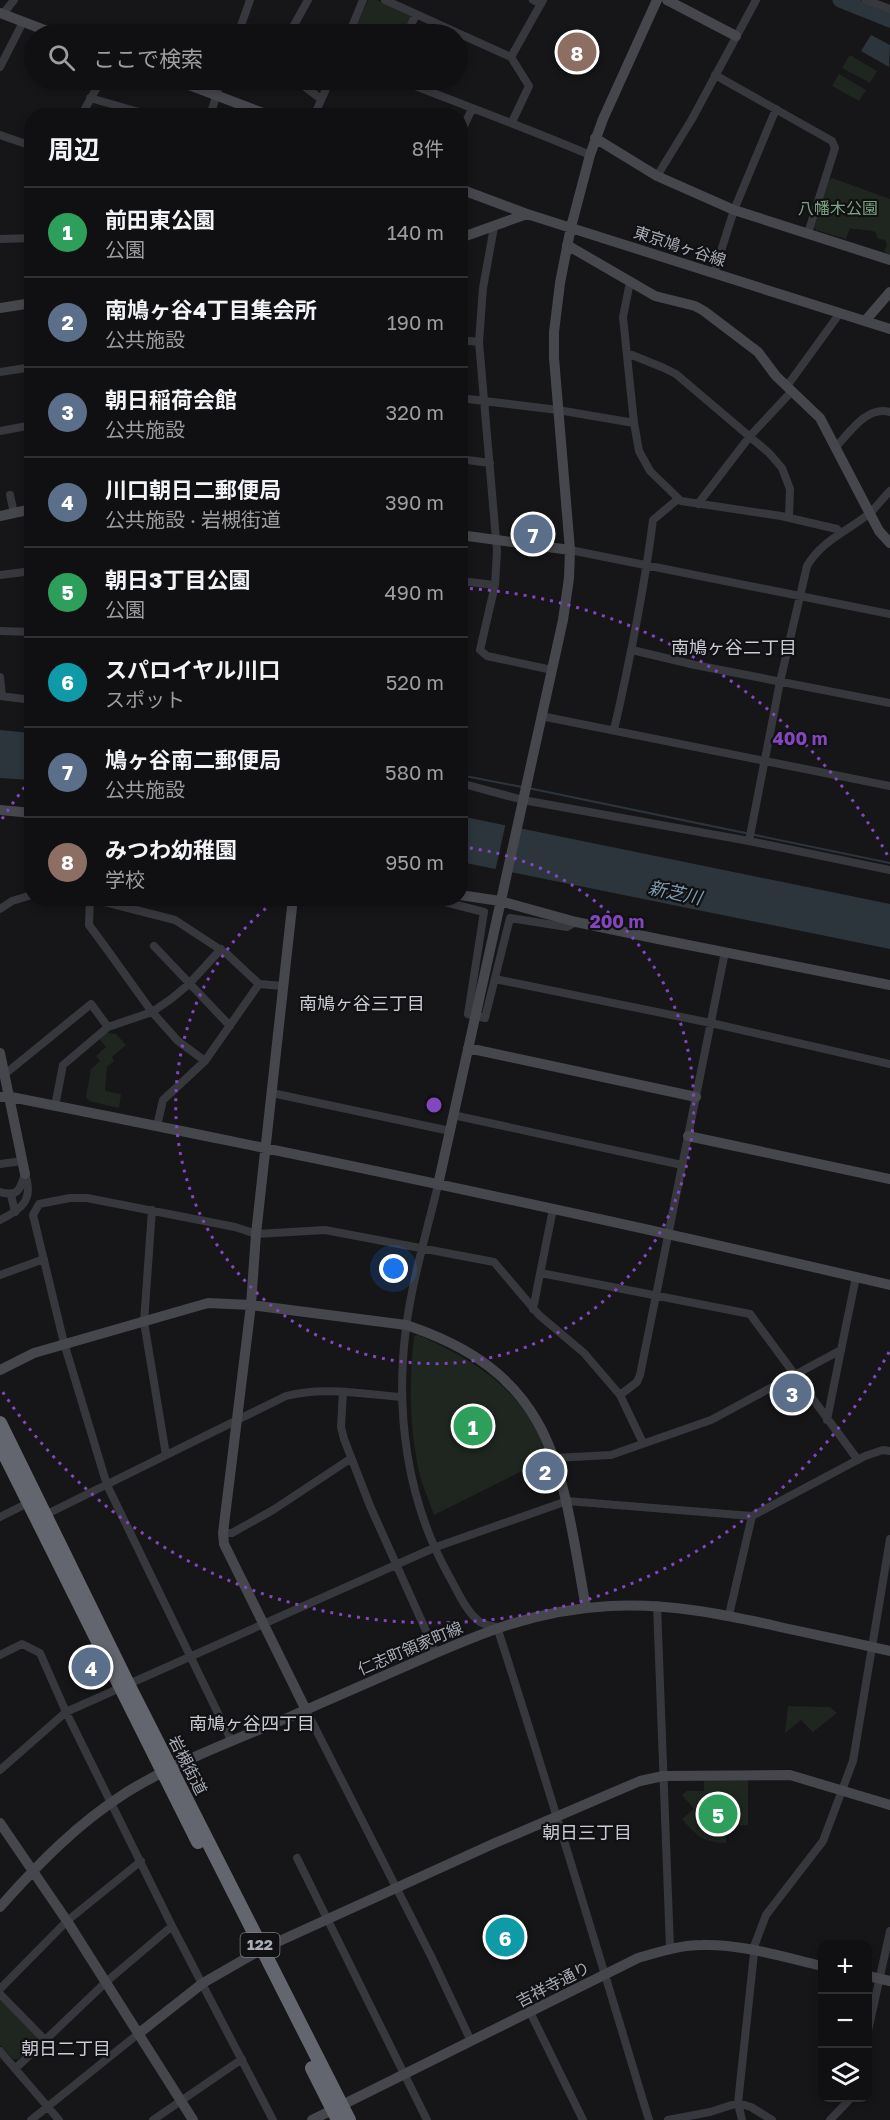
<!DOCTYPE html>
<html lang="ja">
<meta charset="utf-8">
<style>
:root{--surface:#101012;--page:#1e1e20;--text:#f1f3f6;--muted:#9c9d9f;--line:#303032;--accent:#2563eb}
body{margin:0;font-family:"Golos Text","Noto Sans JP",sans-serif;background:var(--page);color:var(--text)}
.controls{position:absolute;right:18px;bottom:18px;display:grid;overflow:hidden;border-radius:12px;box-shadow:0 3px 9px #0003}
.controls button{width:54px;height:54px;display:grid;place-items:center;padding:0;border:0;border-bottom:2px solid var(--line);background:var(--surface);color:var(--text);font:30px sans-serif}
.you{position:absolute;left:394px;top:1269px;width:21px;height:21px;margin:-15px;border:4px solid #fff;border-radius:50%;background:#1a73e8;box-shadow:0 0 0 9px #1a73e833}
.badge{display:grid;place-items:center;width:39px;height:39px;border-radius:50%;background:var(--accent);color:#fff;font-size:20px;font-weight:700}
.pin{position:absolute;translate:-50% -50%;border:3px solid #fff;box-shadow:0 2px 6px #0006}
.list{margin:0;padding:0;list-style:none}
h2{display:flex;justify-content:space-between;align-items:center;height:78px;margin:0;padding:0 24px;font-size:26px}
h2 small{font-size:20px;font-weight:400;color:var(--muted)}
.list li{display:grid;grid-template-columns:39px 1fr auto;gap:18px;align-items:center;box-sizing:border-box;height:90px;padding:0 24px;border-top:2px solid var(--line)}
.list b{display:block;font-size:22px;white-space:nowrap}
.list p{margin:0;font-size:20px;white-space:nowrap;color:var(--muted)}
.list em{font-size:20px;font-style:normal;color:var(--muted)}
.icon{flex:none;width:33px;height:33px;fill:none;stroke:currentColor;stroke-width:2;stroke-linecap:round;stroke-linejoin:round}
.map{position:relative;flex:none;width:890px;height:2120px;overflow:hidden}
.search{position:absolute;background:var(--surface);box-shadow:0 3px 9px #0003;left:24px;top:24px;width:444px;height:66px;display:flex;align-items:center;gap:15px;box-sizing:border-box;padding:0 21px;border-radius:33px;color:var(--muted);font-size:22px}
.panel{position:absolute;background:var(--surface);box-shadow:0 3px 9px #0003;left:24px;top:108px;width:444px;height:798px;border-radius:24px}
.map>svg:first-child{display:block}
</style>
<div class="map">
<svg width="890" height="2120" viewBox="0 0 890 2120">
<rect width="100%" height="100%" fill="#161618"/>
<path fill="#1e261f" d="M 368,0 L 377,0 L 409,15 L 411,17 L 403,34 L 353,34 Z
M 850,55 L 877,71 L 870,83 L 842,68 Z
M 839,74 L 866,90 L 859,101 L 832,86 Z
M 832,178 L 890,199 L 890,256 L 884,251 L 887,245 L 885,240 L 878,239 L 875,232 C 867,229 855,230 850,228 L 846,239 L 816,230 L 814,227 L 829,180 Z
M 104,1032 L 116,1034 L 126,1045 L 112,1057 L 114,1061 L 107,1067 L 105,1091 L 121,1094 L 119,1108 L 89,1101 L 86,1097 L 91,1069 L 100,1061 L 96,1056 L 106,1047 L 98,1037 Z
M 418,1335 C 479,1362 526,1392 548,1458 L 434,1515 C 429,1500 422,1486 419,1471 C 409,1426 409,1381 414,1336 Z
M 788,1706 L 830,1707 L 837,1713 L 813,1732 L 801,1720 L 785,1733 Z
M 704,1780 L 748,1780 L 748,1825 L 726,1826 L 726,1843 C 702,1842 698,1837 682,1819 L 694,1809 L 682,1795 L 687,1791 L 704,1791 Z
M 0,1998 L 38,2037 L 38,2041 L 18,2059 L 13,2059 L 0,2045 Z"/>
<path fill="#2c353c" d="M 871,35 L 890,45 L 889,67 L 861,51 Z
M 0,730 L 31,733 L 31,780 L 0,778 Z
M 460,816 L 890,904 L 890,949 L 461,862 Z"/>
<path fill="#161618" d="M 506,822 L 522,825 L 511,876 L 495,872 Z"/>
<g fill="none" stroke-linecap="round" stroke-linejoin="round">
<path stroke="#2c353c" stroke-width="2" d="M 460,775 L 522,787
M 528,788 L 890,863"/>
<path stroke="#2c353c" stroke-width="15" d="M 840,0 L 890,20"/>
<path stroke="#37383d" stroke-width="8" d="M 385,0 L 511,57 L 529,86 L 512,122
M 533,0 L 541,4
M 866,0 L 890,9
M 3,14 L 14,0
M 238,34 L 250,0
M 289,34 L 308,0
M 349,34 L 363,0
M 407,34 L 416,14
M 511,57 L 543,0
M 0,67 L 23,22
M 715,75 L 832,141 L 835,148 L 808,233
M 296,80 L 321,99
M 400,80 C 463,105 527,128 590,155
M 90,98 L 153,116
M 81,116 L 101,80
M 210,116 L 221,80
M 314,116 L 330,80
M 460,134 L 472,109
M 0,135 L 32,146
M 657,176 L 692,119 L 756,0
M 494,227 L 483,288 L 479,342 L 497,551 L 495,585 L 480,650 L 487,656 L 552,670
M 0,239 L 32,238
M 714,273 L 734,210 L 776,109
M 630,282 L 623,317 L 634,423 L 639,451 L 650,471 L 681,501 L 781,516 L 837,529 L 840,533
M 460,340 L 479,342
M 627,353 L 664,368 L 676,374 L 769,453 L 782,468 L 790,489 L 789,518
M 0,372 L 32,367
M 787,386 L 840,313
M 460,398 L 558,410 L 634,423
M 0,431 L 32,425
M 835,448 C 849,433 867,405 890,412
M 460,459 L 490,463
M 10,495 L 14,513
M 698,504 L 750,436 L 792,391
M 570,550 L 890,614
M 0,575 L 32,571
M 460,581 L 495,585
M 0,631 L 32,632
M 632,650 L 695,665 L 890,703
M 0,677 L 2,696
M 0,696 L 32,700
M 541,716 L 890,786
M 614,730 C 630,660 644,591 653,520 L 678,499
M 460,783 L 523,800 L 749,841 L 890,870
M 749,841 L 780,682 L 807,566 C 822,540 848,531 870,513 C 877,506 883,498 890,491
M 89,898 L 175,920 L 227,954 L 259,984
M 90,898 L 89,925 L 106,948 L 152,1012 L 178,1041 L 205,1061
M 429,898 L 484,912 L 468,1014 L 485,1018 L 510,918 L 567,927 L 576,922
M 0,909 L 12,901 L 32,895
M 154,946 L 230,1026
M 495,979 L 711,1023 L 890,1064
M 5,1074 L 91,1004 L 108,1027
M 272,1093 L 450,1131
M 55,1106 L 63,1065 L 108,1027 L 152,1012 L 171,999 L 189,984 L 221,949
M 453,1115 L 682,1165
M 157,1126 L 163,1100 L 205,1061 L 259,984 L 283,986
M 0,1164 L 22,1161
M 438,1185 C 427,1231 412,1281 406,1328 C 395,1413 407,1501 449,1576 C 457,1590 466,1612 480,1622 C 485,1625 491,1626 497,1627 C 550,1790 599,1956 649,2120
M 0,1192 C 18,1197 20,1190 25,1174
M 11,1195 L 15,1212
M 152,1210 L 144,1322 L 166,1455
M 0,1220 C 22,1209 34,1200 25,1174
M 541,1273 L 750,1314 L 858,1460
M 0,1275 L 44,1259
M 533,1309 L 553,1209
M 343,1392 L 341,1427 L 344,1439 L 370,1506 L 436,1653
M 620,1395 L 637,1382 L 640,1375 L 725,952
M 827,1420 L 841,1350
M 554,1458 L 611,1455 L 711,1420 L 841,1350 L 856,1277
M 45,1515 L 286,1396 C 323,1386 363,1394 401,1397
M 0,1517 L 28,1503
M 223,1533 L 232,1533 L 273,1510 L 350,1459
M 657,1605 L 670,1948
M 729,1615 L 752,1516 L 865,1456 L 883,1450 L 890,1451
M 0,1655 L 22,1644 L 40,1653 L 66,1712 L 172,1926 L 273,2120
M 306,1710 L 431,1956 L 471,2041
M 232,1742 L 107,1485 L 64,1343 L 33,1215 L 39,1204 L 70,1198 L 87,1198 L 235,1227 L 256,1234 L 325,1230 L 494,1262 L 539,1315 L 584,1353 L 620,1395 L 643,1443
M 0,1770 L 66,1712 L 436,1547 L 567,1501 L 752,1516
M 297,1858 L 427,2120
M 0,1989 L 67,1921 L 141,1861
M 0,1994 L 45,2040
M 530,2012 L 583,2120
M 868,2031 L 890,1931
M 0,2051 L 59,2120
M 15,2069 L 106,1982 L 172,1926
M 31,2120 L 138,2034
M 153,2120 L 242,2059
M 668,2120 L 710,2112 L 738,2103 L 751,2107 L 772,2120
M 742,2120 L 738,2103 L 755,1944 L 766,1915 L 823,1841 L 853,1761 L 890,1539
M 830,2120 L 851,2098"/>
<path stroke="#45474d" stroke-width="10" d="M 667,0 L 736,36
M 0,13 L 55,34
M 176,80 L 271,116
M 595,138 L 657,176 L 734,210 L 890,260
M 460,189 L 527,214 L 890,329
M 460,238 L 527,214
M 567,245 L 655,296 L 695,306 L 704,311 L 758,352 L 776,376 L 820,418 L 879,531 L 890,543
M 0,308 L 32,303
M 865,321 L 890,292
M 0,516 L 32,509
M 460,535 L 570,550
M 0,810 L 32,813
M 460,895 L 500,901 L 576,922 L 663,940 L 890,985
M 293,898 L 256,1234 L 251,1305 L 223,1533 L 224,1544 L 306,1710
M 468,1048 L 696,1097
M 0,1053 L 25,1174
M 0,1097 L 11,1097 C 305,1155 598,1216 890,1285
M 688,1136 L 890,1179
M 438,1185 L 563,620 L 569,578 L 570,550 L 554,358 L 554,332 L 560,283 L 571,227 L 590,155 L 603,119 L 657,0
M 0,1370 L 34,1353 L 208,1303 L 251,1305 L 406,1325 C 558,1375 561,1471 586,1608
M 0,1823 L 67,1921 L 193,2120
M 0,1907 C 38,1864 78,1823 127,1792 C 181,1759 243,1737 301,1712 C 338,1696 376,1679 413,1663 C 481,1633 534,1610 610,1606 C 668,1603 723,1614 780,1627 C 816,1635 853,1642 890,1651
M 868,1976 L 890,1981
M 138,2034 L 203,1983 L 262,1949 L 495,1843 L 640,1781 L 663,1776 L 790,1775 L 890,1805
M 312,2120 L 638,1958 C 659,1952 680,1945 702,1945 C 743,1944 783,1957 822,1966"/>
<path stroke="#63666e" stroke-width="14" d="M 0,1423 L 128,1684 L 349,2120
M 0,1445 L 198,1842
M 312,2068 L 338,2120"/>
</g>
<g fill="none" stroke="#8446be" stroke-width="3" stroke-dasharray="3 6">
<path d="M461 847A259 259 0 1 1 276 900"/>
<path d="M889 1352A518 518 0 0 1 2 1391M2 819A518 518 0 0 1 31 779M461 588A518 518 0 0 1 889 858"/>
</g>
<g text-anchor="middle" stroke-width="4.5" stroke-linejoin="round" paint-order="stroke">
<rect fill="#111113" stroke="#7b7e86" stroke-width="1.5" x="240.5" y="1933" width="39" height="24" rx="4.5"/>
<g font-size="15" font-weight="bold" fill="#a8adb8">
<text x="260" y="1950">122</text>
</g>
<g font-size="16" fill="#7fa381" stroke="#111113">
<text x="838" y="214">八幡木公園</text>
</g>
<g font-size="16" fill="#a8adb8" stroke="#111113">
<text transform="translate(680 246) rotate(18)" y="6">東京鳩ヶ谷線</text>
<text transform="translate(410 1648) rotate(-23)" y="6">仁志町領家町線</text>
<text transform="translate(188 1765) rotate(63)" y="6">岩槻街道</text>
<text transform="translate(553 1984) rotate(-27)" y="6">吉祥寺通り</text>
</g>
<g font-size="18" fill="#c9ccd4" stroke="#111113">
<text x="734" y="654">南鳩ヶ谷二丁目</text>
<text x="362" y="1010">南鳩ヶ谷三丁目</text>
<text x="252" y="1730">南鳩ヶ谷四丁目</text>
<text x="587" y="1839">朝日三丁目</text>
<text x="66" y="2055">朝日二丁目</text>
</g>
<g font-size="18" font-style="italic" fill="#7f9bb3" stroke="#111113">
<text transform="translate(675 893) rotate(12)" y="6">新芝川</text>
</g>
</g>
<circle cx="434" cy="1105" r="9" fill="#8446be" stroke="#111113" stroke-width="3"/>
<g font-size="18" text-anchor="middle" font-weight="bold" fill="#8446be" stroke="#111113" stroke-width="4.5" stroke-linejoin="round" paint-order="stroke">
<text x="800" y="745">400 m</text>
<text x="617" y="928">200 m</text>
</g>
</svg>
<div class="controls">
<button>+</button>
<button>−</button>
<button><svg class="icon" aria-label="layers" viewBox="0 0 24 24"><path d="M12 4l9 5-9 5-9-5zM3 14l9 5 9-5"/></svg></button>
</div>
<div class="you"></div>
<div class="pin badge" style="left:473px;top:1426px;background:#2e9e5b">1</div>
<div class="pin badge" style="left:545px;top:1471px;background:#5c6f8a">2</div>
<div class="pin badge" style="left:792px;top:1393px;background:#5c6f8a">3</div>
<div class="pin badge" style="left:91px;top:1667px;background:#5c6f8a">4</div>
<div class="pin badge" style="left:718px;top:1814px;background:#2e9e5b">5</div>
<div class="pin badge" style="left:505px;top:1937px;background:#0f9aa8">6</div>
<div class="pin badge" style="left:533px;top:534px;background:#5c6f8a">7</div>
<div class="pin badge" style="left:577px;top:52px;background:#8d6e63">8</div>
<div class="search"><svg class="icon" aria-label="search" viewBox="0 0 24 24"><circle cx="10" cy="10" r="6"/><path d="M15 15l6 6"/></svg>ここで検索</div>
<section class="panel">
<h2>周辺<small>8件</small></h2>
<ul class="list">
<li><span class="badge" style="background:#2e9e5b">1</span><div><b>前田東公園</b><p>公園</p></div><em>140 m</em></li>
<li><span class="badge" style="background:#5c6f8a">2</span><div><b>南鳩ヶ谷4丁目集会所</b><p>公共施設</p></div><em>190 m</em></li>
<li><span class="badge" style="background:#5c6f8a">3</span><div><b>朝日稲荷会館</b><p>公共施設</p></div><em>320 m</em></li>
<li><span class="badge" style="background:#5c6f8a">4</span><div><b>川口朝日二郵便局</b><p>公共施設 · 岩槻街道</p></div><em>390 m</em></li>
<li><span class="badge" style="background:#2e9e5b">5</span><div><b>朝日3丁目公園</b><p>公園</p></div><em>490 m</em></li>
<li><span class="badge" style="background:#0f9aa8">6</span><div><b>スパロイヤル川口</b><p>スポット</p></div><em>520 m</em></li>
<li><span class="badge" style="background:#5c6f8a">7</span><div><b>鳩ヶ谷南二郵便局</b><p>公共施設</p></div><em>580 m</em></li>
<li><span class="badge" style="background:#8d6e63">8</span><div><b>みつわ幼稚園</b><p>学校</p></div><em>950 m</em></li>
</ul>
</section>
</div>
